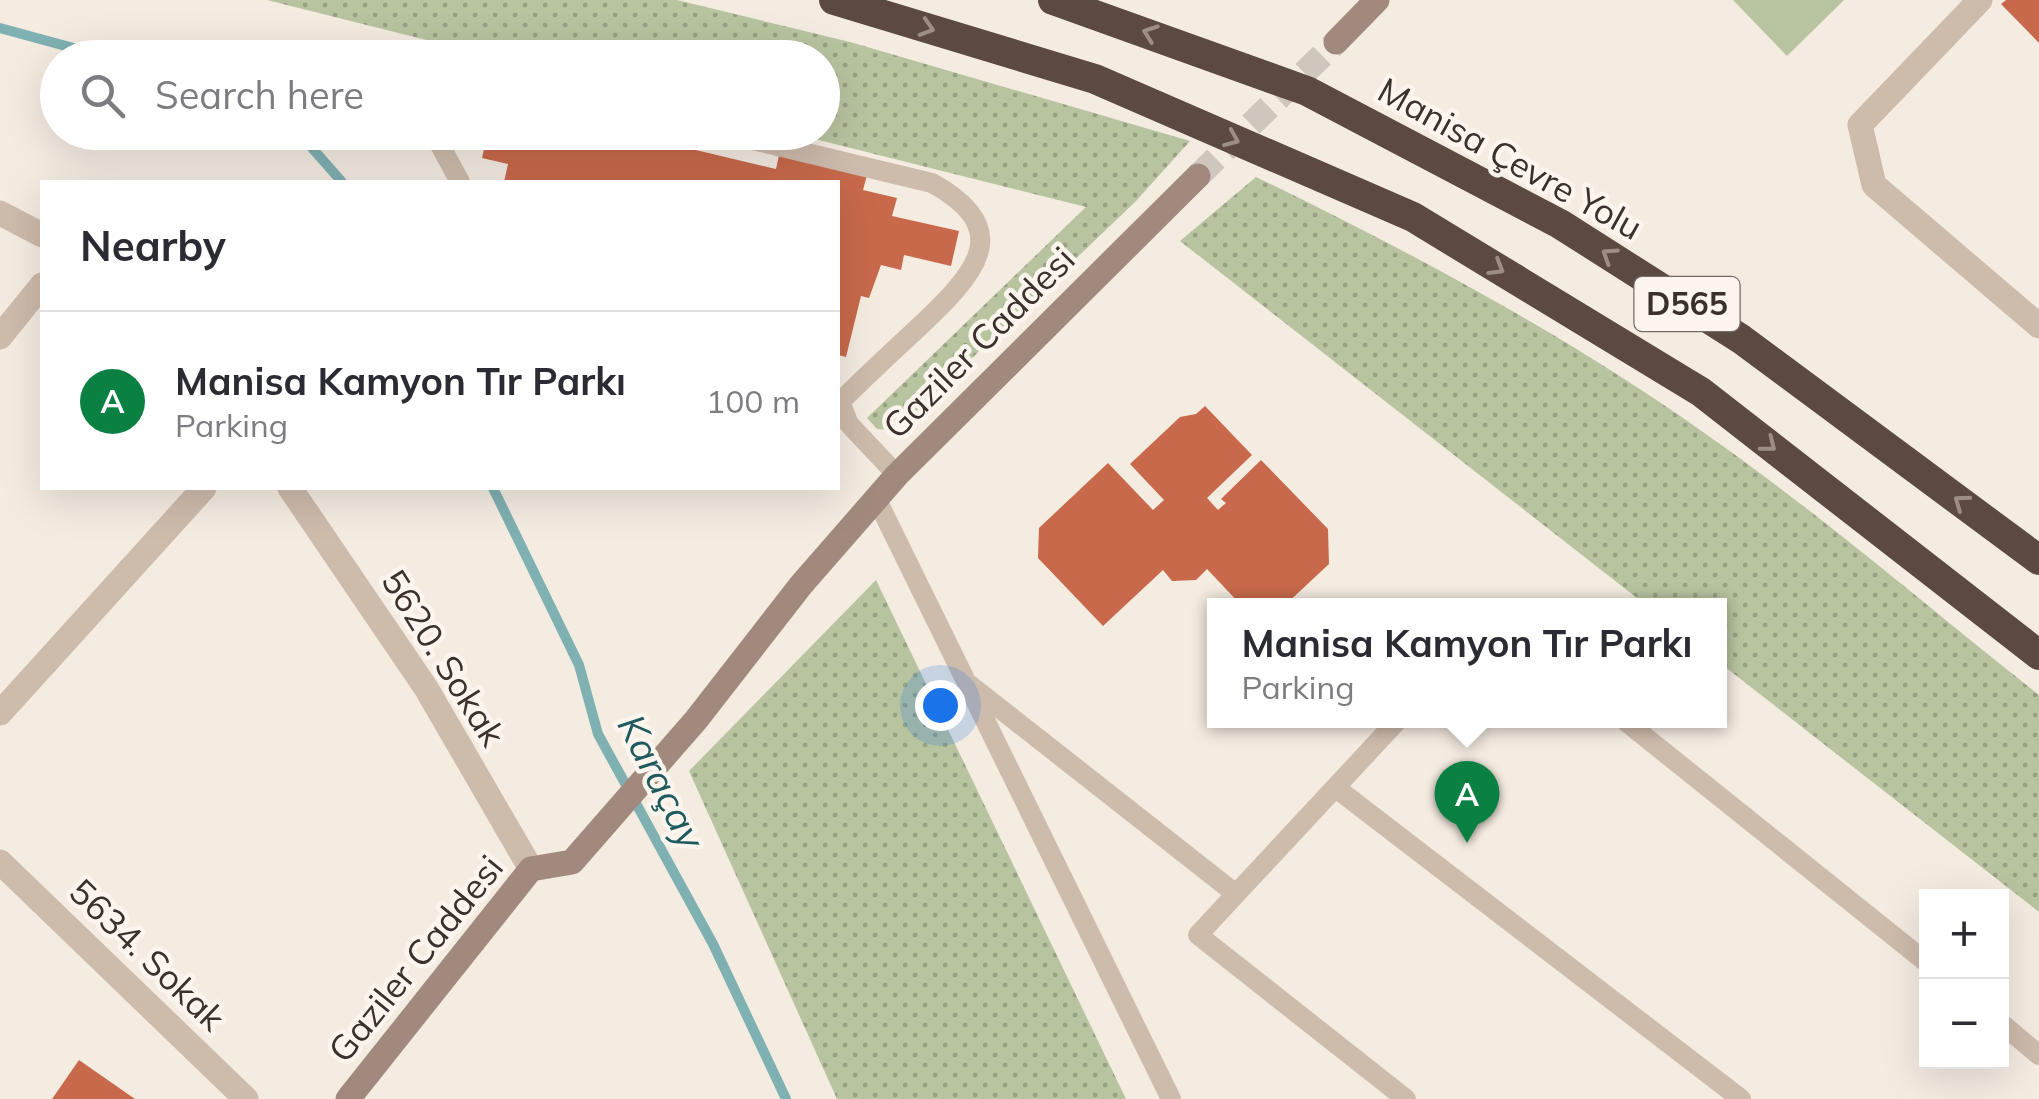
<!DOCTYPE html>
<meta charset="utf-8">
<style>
:root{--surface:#fff;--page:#f7f7f7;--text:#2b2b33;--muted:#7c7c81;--line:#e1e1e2;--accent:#0b8043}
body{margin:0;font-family:Mulish,sans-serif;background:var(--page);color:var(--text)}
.controls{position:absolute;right:30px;bottom:30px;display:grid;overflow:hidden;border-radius:0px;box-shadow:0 10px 40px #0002}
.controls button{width:90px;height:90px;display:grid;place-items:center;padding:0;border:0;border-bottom:2px solid var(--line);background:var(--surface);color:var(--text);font:50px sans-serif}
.you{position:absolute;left:940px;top:705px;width:35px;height:35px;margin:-25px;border:8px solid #fff;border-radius:50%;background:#1a73e8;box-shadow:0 0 0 15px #1a73e833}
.badge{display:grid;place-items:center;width:65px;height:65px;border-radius:50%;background:var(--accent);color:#fff;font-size:32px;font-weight:700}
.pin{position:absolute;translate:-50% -82px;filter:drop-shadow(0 2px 5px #0008)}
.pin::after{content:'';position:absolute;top:52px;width:35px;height:30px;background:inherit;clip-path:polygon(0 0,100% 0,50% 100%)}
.popup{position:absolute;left:1207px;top:598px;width:520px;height:130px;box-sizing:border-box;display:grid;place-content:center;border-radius:0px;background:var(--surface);filter:drop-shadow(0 2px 8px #0005);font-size:32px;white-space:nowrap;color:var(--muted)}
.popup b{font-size:38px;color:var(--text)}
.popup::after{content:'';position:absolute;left:50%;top:100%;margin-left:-20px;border:20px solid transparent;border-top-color:var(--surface)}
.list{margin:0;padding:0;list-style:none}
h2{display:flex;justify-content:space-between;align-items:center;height:130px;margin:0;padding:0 40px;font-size:42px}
h2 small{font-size:32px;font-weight:400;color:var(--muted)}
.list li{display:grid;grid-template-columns:65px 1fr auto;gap:30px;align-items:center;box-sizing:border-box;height:180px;padding:0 40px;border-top:2px solid var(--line)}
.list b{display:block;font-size:38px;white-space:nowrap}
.list p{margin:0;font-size:32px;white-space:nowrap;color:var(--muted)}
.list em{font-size:32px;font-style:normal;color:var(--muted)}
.icon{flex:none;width:55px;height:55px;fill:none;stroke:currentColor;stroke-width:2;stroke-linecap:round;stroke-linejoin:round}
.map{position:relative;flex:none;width:2039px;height:1099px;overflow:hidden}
.search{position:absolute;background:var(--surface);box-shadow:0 10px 40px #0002;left:40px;top:40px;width:800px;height:110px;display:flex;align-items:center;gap:25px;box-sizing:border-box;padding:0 35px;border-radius:55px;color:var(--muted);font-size:38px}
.panel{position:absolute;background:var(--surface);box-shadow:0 10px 40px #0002;left:40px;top:180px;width:800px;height:310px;border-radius:0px}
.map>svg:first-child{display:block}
</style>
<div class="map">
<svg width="2039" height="1099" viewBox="0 0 2039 1099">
<defs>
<pattern id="grass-dots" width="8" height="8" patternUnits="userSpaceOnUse" patternTransform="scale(2.5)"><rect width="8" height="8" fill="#b8c4a0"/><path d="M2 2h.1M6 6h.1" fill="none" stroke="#97a083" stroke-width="1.8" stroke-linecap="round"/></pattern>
</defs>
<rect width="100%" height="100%" fill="#f4ebe1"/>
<path fill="url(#grass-dots)" d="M 267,0 L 677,0 L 850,42 L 1190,141 L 1136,201 L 897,430 L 877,429 L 867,418 L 1086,207 L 791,133 L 822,132 L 822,58 L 494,57 Z
M 1256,177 C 1413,253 1568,336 1710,437 C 1824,517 1930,609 2039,695 L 2039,912 L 1720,663 L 1720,606 L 1646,605 L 1180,241 Z
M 876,580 L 1126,1099 L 837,1099 L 689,771 Z"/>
<path fill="#b8c4a0" d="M 1733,0 L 1844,0 L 1787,56 Z"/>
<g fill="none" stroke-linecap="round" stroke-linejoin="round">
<path stroke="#7fb0b2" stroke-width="10" d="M 0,28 L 110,58
M 298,132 L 342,182
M 493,488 L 579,665 L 598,734 L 713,944 L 786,1099"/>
</g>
<path fill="#c8694b" d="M 2006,0 L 2039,0 L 2039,43 L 2001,4 Z
M 478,132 L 620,132 L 776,169 L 779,155 L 867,175 L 863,190 L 897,198 L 892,216 L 959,231 L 951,266 L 904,255 L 901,270 L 881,265 L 869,298 L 861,296 L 846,357 L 838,355 L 838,182 L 504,182 L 508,164 L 482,158 L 487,136 Z
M 1205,406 L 1252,455 L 1207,498 L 1218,510 L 1226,503 L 1221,499 L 1261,460 L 1328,529 L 1329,564 L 1284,606 L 1242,606 L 1207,569 L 1196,580 L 1172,581 L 1163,570 L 1103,626 L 1038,558 L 1039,528 L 1108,463 L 1153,510 L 1164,500 L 1130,464 L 1180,417 L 1196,414 Z
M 79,1060 L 135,1099 L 52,1099 Z"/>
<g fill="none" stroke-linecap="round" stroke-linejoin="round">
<path stroke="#cfc6bd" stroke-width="25" stroke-dasharray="25 12" stroke-linecap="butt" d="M 1198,176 L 1336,42"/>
<path stroke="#cdbbac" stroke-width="20" d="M 433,132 L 460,182
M 719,132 L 932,183 C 1019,231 972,276 920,326 C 893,351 866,376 840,402 L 849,424 L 897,475
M 876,498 L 1171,1099
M 970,685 L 1236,894 L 1398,720
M 1624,720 L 1926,962
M 1336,788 L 1741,1099
M 1236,894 L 1198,935 L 1406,1099
M 2002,1024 L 2039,1055"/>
<path stroke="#cdbbac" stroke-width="25" d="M 1980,0 L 1860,125 L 1874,185 L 2039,326
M 0,213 L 42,235
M 0,337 L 42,285
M 290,488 L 426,688 L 531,869
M 0,713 L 204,488
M 0,862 L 246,1099"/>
<path stroke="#a18a7d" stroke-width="25" d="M 1336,42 L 1377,0
M 348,1099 L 531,869 L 572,862 L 696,720 L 801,585 L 897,475 L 1198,176"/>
<path stroke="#5c4a42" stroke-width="30" d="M 834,0 L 1095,79 L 1413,217 L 1701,392 L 2039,655
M 1053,0 L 1307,91 L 1560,224 L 1741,339 L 2039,560"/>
</g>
<defs><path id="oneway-chevron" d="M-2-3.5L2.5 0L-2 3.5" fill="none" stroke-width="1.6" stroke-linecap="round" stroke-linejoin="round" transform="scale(2.5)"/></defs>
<g stroke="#9c8e87">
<use href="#oneway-chevron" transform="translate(927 28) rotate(17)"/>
<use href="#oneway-chevron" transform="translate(1150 33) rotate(-160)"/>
<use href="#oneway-chevron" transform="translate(1232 139) rotate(23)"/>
<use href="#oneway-chevron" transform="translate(1609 255) rotate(-147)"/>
<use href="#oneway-chevron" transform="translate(1497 268) rotate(31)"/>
<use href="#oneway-chevron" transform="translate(1769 445) rotate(38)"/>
<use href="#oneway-chevron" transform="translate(1961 502) rotate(-144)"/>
</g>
<g text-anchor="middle" stroke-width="9" stroke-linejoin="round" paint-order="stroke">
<rect fill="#fbf5ee" stroke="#756b66" stroke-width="2.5" x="1634.5" y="277" width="105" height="54" rx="8"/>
<g font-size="32" font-weight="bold" fill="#3b302b">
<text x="1687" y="315">D565</text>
</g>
<g font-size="35" fill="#3b302b" stroke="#fbf5ee">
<text transform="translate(1510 159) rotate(29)" y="12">Manisa Çevre Yolu</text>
<text transform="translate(979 343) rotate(-45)" y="12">Gaziler Caddesi</text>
<text transform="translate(443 658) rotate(58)" y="12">5620. Sokak</text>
<text transform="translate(147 955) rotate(44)" y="12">5634. Sokak</text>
<text transform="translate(416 959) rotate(-51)" y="12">Gaziler Caddesi</text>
</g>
<g font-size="38" font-style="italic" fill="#1f5a5e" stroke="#fbf5ee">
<text transform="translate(661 782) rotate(63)" y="13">Karaçay</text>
</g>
</g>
</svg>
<div class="controls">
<button>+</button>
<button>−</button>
</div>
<div class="you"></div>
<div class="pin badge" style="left:1467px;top:843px">A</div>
<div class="popup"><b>Manisa Kamyon Tır Parkı</b>Parking</div>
<div class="search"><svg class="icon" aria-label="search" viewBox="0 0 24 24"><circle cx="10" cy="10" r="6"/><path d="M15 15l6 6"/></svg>Search here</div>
<section class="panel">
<h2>Nearby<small></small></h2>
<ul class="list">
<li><span class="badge">A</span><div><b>Manisa Kamyon Tır Parkı</b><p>Parking</p></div><em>100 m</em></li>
</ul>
</section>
</div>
